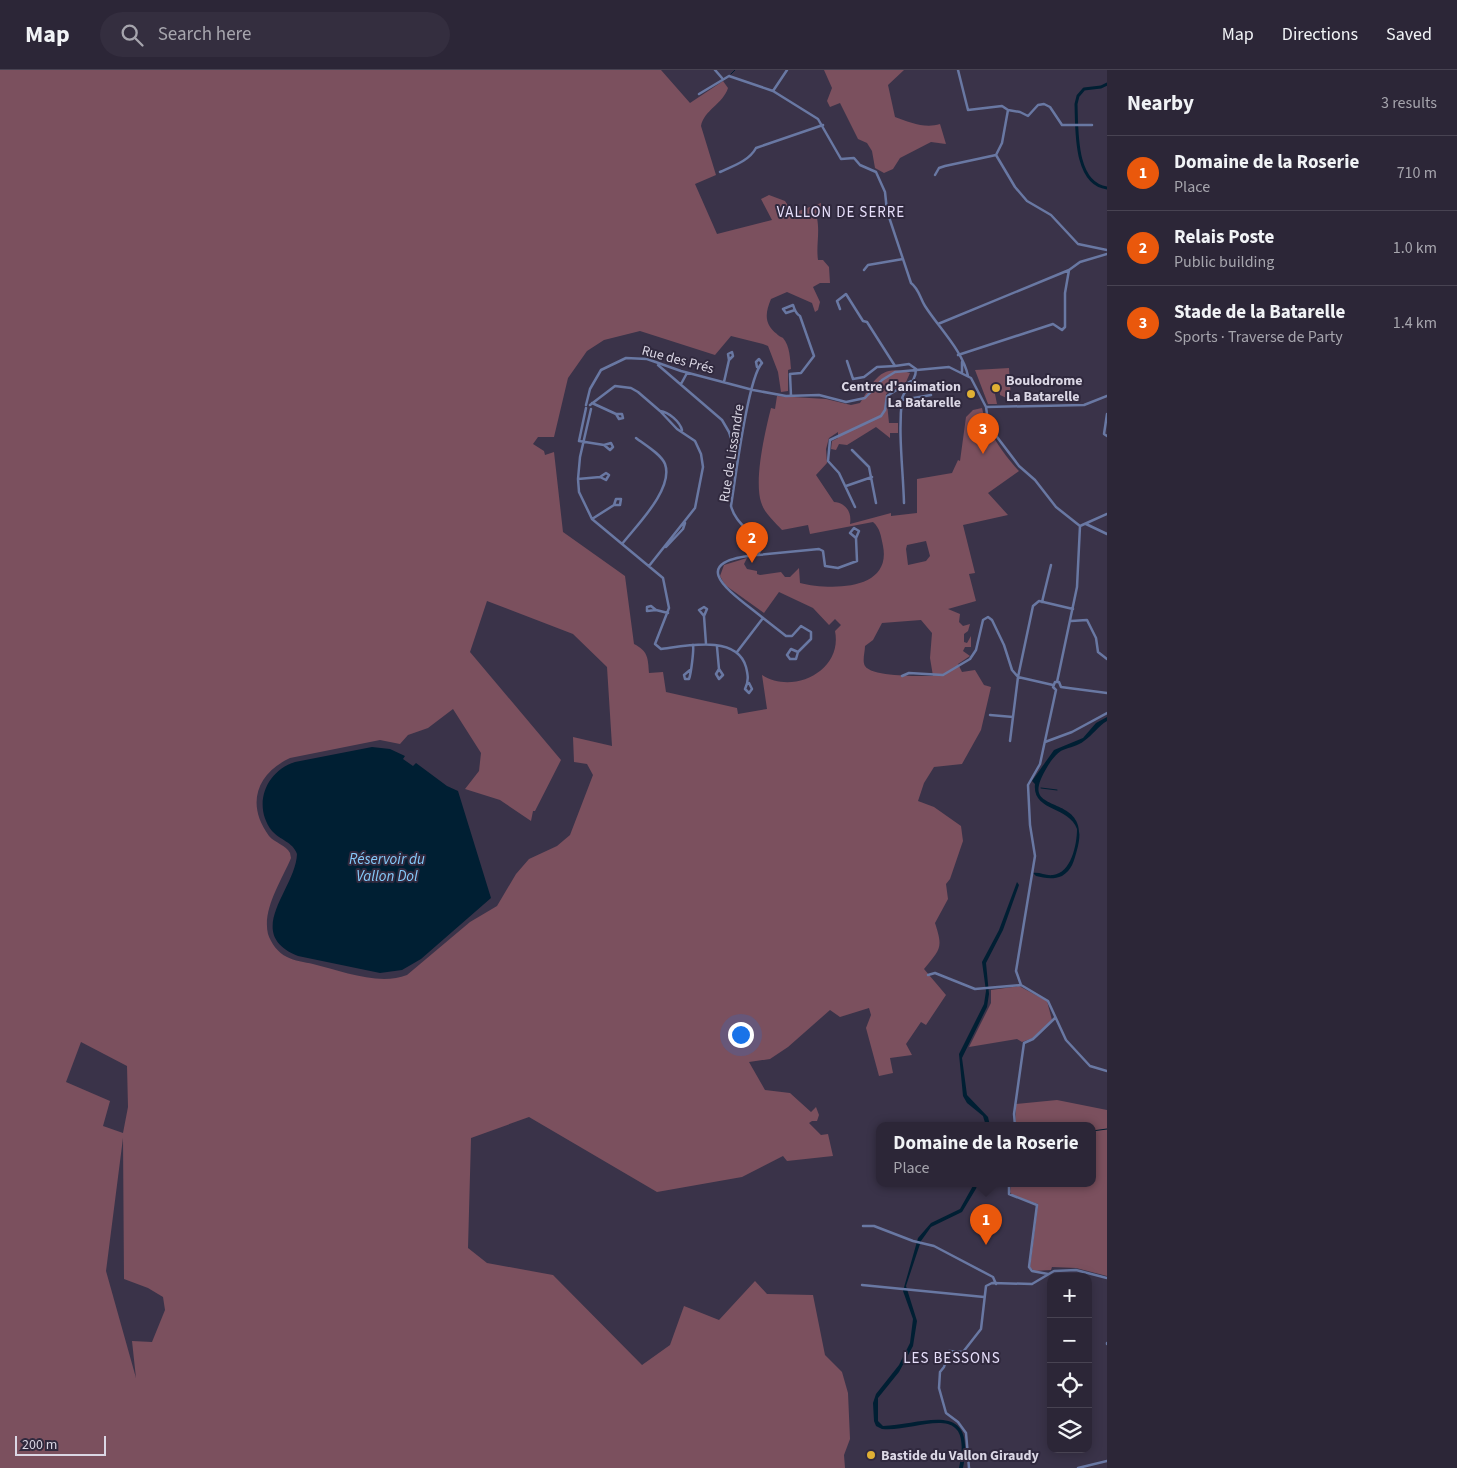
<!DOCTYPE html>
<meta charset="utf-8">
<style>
:root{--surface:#2c2637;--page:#342e3f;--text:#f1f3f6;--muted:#a6a5ad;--line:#484352;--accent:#ea580c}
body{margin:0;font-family:"Source Sans 3",sans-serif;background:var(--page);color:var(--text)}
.controls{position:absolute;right:15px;bottom:15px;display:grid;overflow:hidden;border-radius:10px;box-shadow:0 2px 12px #0003}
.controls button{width:45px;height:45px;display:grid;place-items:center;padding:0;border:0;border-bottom:1px solid var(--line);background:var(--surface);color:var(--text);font:25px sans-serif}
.scale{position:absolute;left:15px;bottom:12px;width:91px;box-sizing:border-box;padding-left:5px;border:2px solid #dbd7e5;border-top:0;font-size:14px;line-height:18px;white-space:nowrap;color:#dbd7e5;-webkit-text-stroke:4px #30293e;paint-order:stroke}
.you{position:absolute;left:740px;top:964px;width:18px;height:18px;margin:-12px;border:4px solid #fff;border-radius:50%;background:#1a73e8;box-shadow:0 0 0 8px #1a73e833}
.badge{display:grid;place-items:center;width:32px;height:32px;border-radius:50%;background:var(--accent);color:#fff;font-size:16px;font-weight:700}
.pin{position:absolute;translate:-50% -41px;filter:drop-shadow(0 1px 2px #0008)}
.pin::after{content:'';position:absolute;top:26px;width:18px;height:15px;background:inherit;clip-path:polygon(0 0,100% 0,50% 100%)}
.popup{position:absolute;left:876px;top:1052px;width:220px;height:65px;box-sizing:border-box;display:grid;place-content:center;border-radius:10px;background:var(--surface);filter:drop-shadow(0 1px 4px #0005);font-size:16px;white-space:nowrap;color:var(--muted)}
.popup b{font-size:19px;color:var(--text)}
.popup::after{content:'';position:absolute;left:50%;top:100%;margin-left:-10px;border:10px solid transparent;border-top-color:var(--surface)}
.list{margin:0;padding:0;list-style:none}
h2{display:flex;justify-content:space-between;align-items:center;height:65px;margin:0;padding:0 20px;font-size:21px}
h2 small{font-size:16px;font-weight:400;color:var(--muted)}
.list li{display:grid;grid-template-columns:32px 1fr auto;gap:15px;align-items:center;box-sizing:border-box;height:75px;padding:0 20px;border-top:1px solid var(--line)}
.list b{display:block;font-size:19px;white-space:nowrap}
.list p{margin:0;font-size:16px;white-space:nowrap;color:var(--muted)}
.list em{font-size:16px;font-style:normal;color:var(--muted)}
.icon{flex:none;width:28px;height:28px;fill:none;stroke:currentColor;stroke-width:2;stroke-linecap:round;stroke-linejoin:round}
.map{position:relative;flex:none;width:1107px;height:1398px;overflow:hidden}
header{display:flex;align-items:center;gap:30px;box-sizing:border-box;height:70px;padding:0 25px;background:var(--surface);border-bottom:1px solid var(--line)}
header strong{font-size:24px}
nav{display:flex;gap:28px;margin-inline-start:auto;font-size:18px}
.search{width:350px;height:45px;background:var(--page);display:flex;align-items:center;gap:12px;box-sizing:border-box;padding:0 18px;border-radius:28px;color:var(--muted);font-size:19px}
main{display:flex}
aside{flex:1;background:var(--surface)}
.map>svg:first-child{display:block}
</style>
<header>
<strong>Map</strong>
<div class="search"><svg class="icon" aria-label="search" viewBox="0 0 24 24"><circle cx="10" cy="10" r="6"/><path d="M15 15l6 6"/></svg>Search here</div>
<nav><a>Map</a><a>Directions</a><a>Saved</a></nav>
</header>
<main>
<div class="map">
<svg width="1107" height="1398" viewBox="0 0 1107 1398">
<rect width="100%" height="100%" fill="#3a3349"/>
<path fill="#7b505e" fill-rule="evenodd" d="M 0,0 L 661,0 L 690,33 L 723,11 L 728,18 C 723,34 704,40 701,56 L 716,105 L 695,114 L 717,164 L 772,150 L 761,129 L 769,125 L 785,131 L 793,143 L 821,133 L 820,144 L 817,148 C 820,163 816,175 818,190 L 823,190 L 829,197 L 830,213 L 820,213 L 813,217 L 820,232 L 818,240 L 815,242 L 812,233 L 787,222 L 771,229 C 765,243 764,254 777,264 C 777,265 783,268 783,268 C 790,276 790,289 791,299 L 788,300 L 788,321 L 781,322 L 778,302 L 768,276 L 763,274 L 731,266 L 715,285 L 640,261 L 604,270 L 587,281 L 568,308 L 554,367 L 538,367 L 533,374 L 544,381 L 545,385 L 554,382 L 563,462 L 625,506 L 634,574 C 648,581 648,588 649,603 L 663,602 L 666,622 L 737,638 L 738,644 L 767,639 L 762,605 C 793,625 843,601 835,561 L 841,555 L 835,549 L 829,555 L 813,538 L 779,522 L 764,543 L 725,515 L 720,506 L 724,495 L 747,488 L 744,494 L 747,499 L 757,501 L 757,504 L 760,505 L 781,502 L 785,507 L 790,507 L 799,498 L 800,513 C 828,520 892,522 883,476 C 881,466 880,458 873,452 L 810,464 L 808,455 L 782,460 C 774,451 764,443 761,432 C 754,409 765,362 771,338 L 775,339 L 777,326 L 826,329 L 851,335 L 860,333 C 874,311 880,293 910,303 L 906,312 L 886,324 L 889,353 L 898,353 L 898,363 L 890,363 L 890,368 L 876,357 L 847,375 L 839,374 L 836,380 L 831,379 L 832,371 L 838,368 L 838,362 L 829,368 L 826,379 L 827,393 L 816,405 L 834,432 C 846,433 852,442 850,454 L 891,443 L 891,446 L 917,443 L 917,409 L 952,403 L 958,390 L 960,391 L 966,347 L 973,340 L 982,338 C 987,361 1003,384 1019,401 L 988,423 L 1008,445 L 963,455 L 975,503 L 969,504 L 976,531 L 948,539 L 960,544 L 959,552 L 963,556 L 970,554 L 968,561 L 964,564 L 964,572 L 967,573 L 971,566 L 971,577 L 965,577 L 963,581 L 970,586 L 958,594 L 962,602 L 975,600 L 984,615 L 991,617 L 981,660 L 962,694 L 934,697 L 924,713 L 918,731 L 934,737 L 961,756 L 963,771 L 950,809 L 946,814 L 948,829 L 935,853 C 943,878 941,878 924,899 L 946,925 L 926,955 L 921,952 L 906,974 L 912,985 L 890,988 L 893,1003 L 879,1006 L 866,958 L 871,945 L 869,938 L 840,947 L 830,940 L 788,977 L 770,989 L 749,992 L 765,1020 L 790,1023 L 811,1042 L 816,1037 L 819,1045 L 817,1051 L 812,1051 L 809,1053 L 821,1065 L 828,1064 L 833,1086 L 787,1091 L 783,1086 L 742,1107 L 657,1122 L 529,1047 L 471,1068 L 468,1178 L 487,1193 L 553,1205 L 642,1295 L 670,1275 L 684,1236 L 719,1250 L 755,1211 L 767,1224 L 813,1225 L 825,1285 L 842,1302 L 848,1323 L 850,1369 L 844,1385 L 845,1398 L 0,1398 ZM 926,471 L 930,486 L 926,491 L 908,495 L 906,479 L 907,475 ZM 487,531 L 573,564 L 607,597 L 612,676 L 573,667 L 574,692 L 587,694 L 593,705 L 570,765 L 557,776 L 529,789 L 516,804 L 497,836 L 470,852 L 407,905 C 379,916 342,901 313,894 C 305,892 294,891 287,887 C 278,883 271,873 268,864 C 262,839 282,810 291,788 L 290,783 C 286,775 275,773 269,766 C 246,735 256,704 290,688 L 380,670 L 400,674 L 408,665 L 428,658 L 453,639 L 481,683 L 479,701 L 465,719 L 500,730 L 531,751 L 533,741 L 535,741 L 561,690 L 470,582 ZM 921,550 L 932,563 L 930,588 L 933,606 C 919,606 872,607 865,596 C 862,591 865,582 865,576 L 873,570 L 882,553 ZM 81,972 L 127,996 L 128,1037 L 123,1063 L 103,1056 L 110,1031 L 66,1012 ZM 123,1068 L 124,1209 L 148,1218 L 163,1227 L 165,1240 L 152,1272 L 132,1271 L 136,1308 L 106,1201 Z
M 824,0 L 904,0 L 888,15 L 895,47 C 909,52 925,59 940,54 L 946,74 L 931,72 L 900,88 L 893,99 L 884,103 L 875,98 L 872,81 L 867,73 L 858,69 L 840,33 L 830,37 L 827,31 L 832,18 Z
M 1009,298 L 1011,330 L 1000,325 L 1000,323 L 995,324 L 997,334 L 988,334 L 975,300 Z
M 1019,916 L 1047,931 L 1052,950 L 1033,968 L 1022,972 L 1017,969 L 969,977 L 991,933 L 991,920 Z
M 1057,1030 L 1107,1040 L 1107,1206 L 1076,1198 L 1052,1197 L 1051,1200 L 1034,1201 L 1030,1197 L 1038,1134 L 1012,1125 L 1010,1122 L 1011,1114 L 1092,1114 L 1092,1056 L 1015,1056 L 1016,1034 Z"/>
<path fill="#001f33" d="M 1107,647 L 1107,651 C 1098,656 1093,665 1084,671 C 1078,676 1070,677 1063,680 C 1053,684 1041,706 1039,715 C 1032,743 1092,726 1077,780 C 1074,791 1072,800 1062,806 C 1053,810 1044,808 1036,806 L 1033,803 C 1040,802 1046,806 1053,805 C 1071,803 1077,775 1077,759 C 1069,736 1032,742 1035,714 L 1032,711 L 1054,680 L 1083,668 L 1096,653 Z
M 372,677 L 390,679 L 405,686 L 403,689 L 413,696 L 416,693 L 447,716 L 458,721 L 491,828 L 421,889 L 402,900 L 380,903 L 298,886 C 242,863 296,819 297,784 C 293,772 280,770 272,761 C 252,735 266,701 295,692 Z
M 1017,812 L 1019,815 L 1003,860 L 986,893 L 989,924 L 987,937 L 962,988 L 967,1025 L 988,1047 L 990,1056 L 986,1056 L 983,1046 L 967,1033 L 963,1026 L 959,984 L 984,934 L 986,921 L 982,892 L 999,860 Z
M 974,1114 L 978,1114 L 977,1117 L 962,1142 L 931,1157 L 921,1171 L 906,1216 L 917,1251 L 913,1276 L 899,1302 L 878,1328 L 878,1351 L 883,1356 C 922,1355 977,1327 963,1398 L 959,1398 C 975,1326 916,1363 882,1359 L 876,1356 L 874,1351 L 873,1333 L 876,1324 L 899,1295 L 910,1273 L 913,1249 L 903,1221 L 918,1168 L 931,1153 L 960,1139 Z"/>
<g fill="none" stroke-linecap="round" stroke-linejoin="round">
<path stroke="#001f33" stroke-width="1" d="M 731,4 L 735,0
M 1041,718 L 1057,720
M 1020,1053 L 1048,1054 L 1052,1056
M 999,1056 L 1002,1053 L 1013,1053
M 1092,1061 L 1107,1059"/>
<path stroke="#001f33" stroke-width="3" d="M 1107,14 L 1101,17 L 1084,19 L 1078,26 L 1076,34 C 1077,58 1074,114 1107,118"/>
<path stroke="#6978a3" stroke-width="2.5" d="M 715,0 L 722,8
M 958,0 L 968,40 L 1002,36 L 1008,40 L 1002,73 L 996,85 L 1015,117 L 1027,131 L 1051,145 L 1078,174 L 1107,180
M 773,21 L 787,0
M 699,24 L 729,6 L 773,21 L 818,49 L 841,89 L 854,88 L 860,95 L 876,102 L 885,122 L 887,141 L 911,213 C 919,219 920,228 925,236 C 939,258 963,281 968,306
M 1008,40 L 1020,42 L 1028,46 L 1038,35 L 1044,34 L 1050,37 L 1062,55 L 1092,55
M 720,102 C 733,96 749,91 756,78 L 823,55
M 935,105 L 939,98 L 945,96 L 996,85
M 864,200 L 868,195 L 903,189
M 840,239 L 837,231 L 846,224 L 863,251 L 867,252 L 895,296 L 909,294 L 916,299
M 938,254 L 1069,200
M 958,285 L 1053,254 L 1062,260 L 1065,257 L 1065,223 L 1069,200 L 1080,192 L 1107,184
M 847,291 L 853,309 L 864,307 L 877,297 L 895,296
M 962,292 L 962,302
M 658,295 L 722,350 L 729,362 L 738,389
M 724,312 L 729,290 L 728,284 L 732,282 L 733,286 L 729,290
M 681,314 L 687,303
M 791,326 L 790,304 L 801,303 L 814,286 L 800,246 C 795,243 795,240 793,235 L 783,239 L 786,243 L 795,240
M 902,330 L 931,325
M 592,333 L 616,344 L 622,344 L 623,348 L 619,349 L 616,344
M 586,335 L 590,319 L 601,300 L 626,288 L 647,289 L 681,301 L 753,320 L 786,326 L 819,325 L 846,332 L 865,328 L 882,310 L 895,302 L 949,297 L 971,308 L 986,337 L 988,351 L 994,363 L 1019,396 L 1035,410 L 1056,437 L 1080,456
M 590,335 L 615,316 L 631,318 L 638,322 L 660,341 L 677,359 L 695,371 L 701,384 L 703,397 L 695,438 L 649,496
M 986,337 L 1084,335 L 1107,326
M 586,338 L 579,371 L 604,375 L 611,373 L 613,377 L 610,380 L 604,375
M 591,339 L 580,387 L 578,409 L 579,422 L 592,449 L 663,508 L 669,538 L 655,574 L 661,579 C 685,576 737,564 746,597 C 748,605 749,611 745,619 L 749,623 L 752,619 L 749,613
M 660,341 C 669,342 680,352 682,360
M 1107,344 L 1104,364 L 1107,366
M 852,380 L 869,397 L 876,433
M 578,409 L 600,407 L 606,403 L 609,405 L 606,410 L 600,407
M 846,416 L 872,407
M 904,433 C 903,398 898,364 902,329 C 903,320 916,313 916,299
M 855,437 L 839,403 L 828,391 L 830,370 L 881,346 L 885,340 L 887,326 L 911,311
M 592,449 L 614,435 L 616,429 L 621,429 L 620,435 L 614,435
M 1086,454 L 1107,464
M 1080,456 L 1107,444
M 622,474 C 636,456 674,419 665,394 C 661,384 645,375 636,368
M 666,477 L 683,459 L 685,453
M 758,485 L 819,479 L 823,481 L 825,496 L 838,498 L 857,491 L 856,468 L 850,463 L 854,458 L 859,461 L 856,468
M 748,486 L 754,478 L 755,471
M 1042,532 L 1051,495
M 656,540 L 647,541 L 647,537 L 651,536 L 656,540 L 668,543
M 704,546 L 707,539 L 704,537 L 699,540 L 704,546 L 706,574
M 763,548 L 786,566 L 792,566 L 801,556 L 811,562 L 811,569 L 798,582 L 796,589 L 790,589 L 787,585 L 791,579 L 798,582
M 1071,551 L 1087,550 L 1096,568 L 1098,582 L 1107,589
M 717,577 L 719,599 L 723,605 L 719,609 L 716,604 L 719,599
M 737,582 L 763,548 C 734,524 681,492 757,485 L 760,481 C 756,462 736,456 731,436 C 735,411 748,307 762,293 L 759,289 L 756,292 L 757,297
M 690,600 L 684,605 L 685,609 L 689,609 C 691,604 694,580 693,575
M 902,606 L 909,603 L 943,605 L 970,589 L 976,580 L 983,550 L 988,547 L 992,550 L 1004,575 L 1012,600 L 1018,607
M 1018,607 L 1053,615
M 1057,612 L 1077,517 L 1080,456
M 1061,617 L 1107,623
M 1056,620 L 1040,694 L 1028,715 L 1030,755 L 1035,786 L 1016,901 L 1021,915 L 1048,931 L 1066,970 L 1090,996 L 1107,1001
M 1056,620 L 1053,617 L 1055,612 L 1059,612 L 1061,617
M 990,645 L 1013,647
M 1010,671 L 1018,607 L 1033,536 L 1039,531 L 1073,539
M 1045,672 L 1072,662 L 1107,643
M 928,905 L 935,903 L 975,919 L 1021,915
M 1015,1056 L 1014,1044 L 1024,973 L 1033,969 L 1055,948
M 1009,1114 L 1009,1124 L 1037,1135 L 1029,1197 L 1032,1201 L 1048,1204
M 863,1156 L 874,1156 L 913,1171 L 934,1176 L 993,1207 L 996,1214
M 862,1215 L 984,1227
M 1107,1273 L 1107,1274
M 969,1398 L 966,1363 L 958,1352 L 946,1343 L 939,1318 L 940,1302 L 944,1297 L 949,1281 L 963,1282 L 981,1259 L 986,1216 L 992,1213 L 1032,1214 L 1054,1201 L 1076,1200 L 1107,1208
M 1078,1398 L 1107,1391"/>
</g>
<g fill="#e0b034" stroke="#30293e" stroke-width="2">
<circle cx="996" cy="318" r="5"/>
<circle cx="971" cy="324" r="5"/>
<circle cx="871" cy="1385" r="5"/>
</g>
<g text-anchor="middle" stroke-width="4" stroke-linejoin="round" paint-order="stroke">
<g font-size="14" fill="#dbd7e5" stroke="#30293e">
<text transform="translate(678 289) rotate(15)" y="5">Rue des Prés</text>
<text transform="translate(731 383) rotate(-81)" y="5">Rue de Lissandre</text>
</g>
<g font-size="14" font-weight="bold" fill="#dbd7e5" stroke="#30293e" text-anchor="start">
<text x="1006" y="315">Boulodrome<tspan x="1006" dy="16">La Batarelle</tspan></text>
<text x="961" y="321" text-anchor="end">Centre d'animation<tspan x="961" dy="16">La Batarelle</tspan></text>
<text x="881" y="1390">Bastide du Vallon Giraudy</text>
</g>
<g font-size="15" letter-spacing="1" fill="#e7dffb" stroke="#30293e">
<text x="841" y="147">VALLON DE SERRE</text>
<text x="952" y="1293">LES BESSONS</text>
</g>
<g font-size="15" font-style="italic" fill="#86cbfb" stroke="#30293e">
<text x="387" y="794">Réservoir du<tspan x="387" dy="17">Vallon Dol</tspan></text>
</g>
</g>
</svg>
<div class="controls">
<button>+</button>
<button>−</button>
<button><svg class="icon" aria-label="locate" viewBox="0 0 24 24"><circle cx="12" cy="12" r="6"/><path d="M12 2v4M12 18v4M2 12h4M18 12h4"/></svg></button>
<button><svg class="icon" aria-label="layers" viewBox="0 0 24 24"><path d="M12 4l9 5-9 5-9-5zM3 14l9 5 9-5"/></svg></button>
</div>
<div class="scale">200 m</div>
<div class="you"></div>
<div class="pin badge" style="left:986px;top:1175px">1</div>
<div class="popup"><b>Domaine de la Roserie</b>Place</div>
<div class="pin badge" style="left:752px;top:493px">2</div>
<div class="pin badge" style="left:983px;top:384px">3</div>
</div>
<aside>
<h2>Nearby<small>3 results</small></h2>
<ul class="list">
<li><span class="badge">1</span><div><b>Domaine de la Roserie</b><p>Place</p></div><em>710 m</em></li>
<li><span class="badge">2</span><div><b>Relais Poste</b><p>Public building</p></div><em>1.0 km</em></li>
<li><span class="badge">3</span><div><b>Stade de la Batarelle</b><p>Sports · Traverse de Party</p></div><em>1.4 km</em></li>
</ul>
</aside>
</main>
